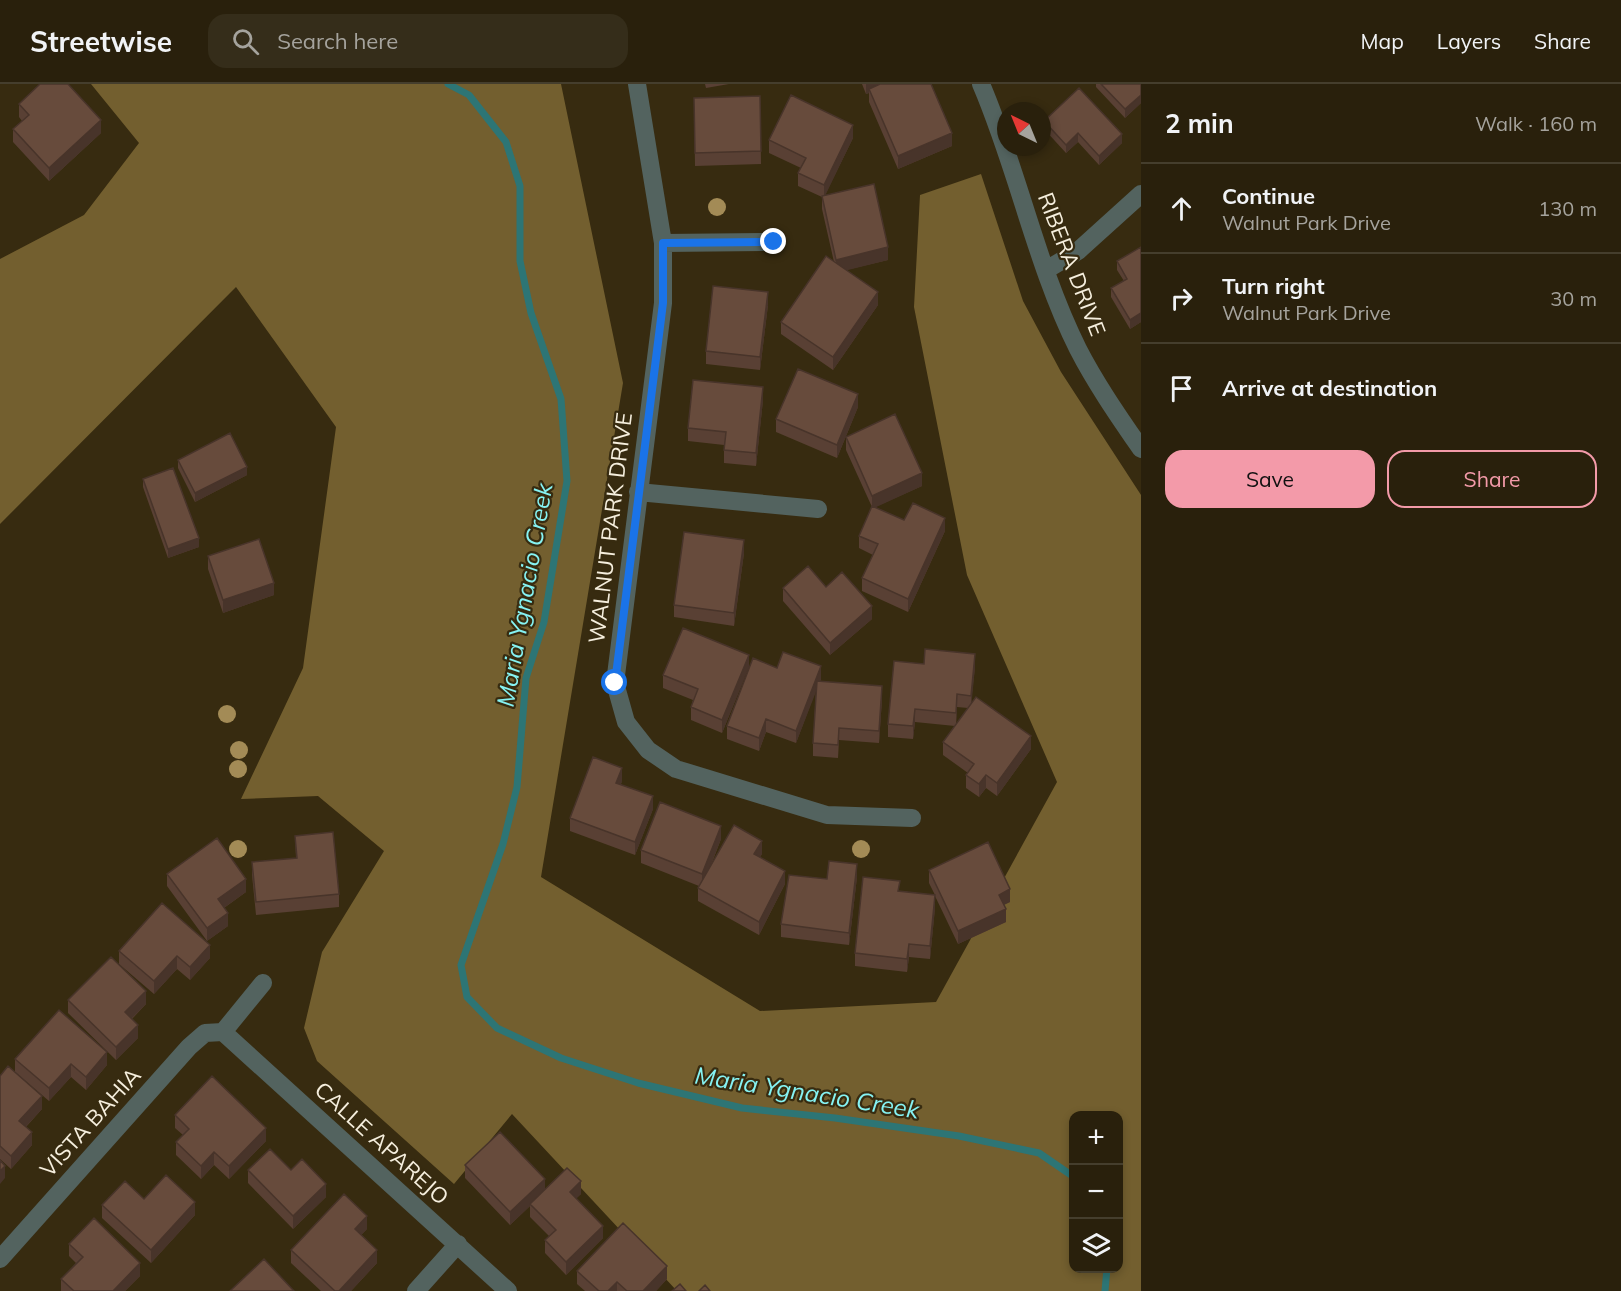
<!DOCTYPE html>
<meta charset="utf-8">
<style>
:root{--surface:#29200c;--page:#352d1a;--text:#f1f3f6;--muted:#a5a39d;--line:#453e2d;--accent:#f39aa9}
body{margin:0;font-family:Mulish,sans-serif;background:var(--page);color:var(--text)}
.controls{position:absolute;right:18px;bottom:18px;display:grid;overflow:hidden;border-radius:12px;box-shadow:0 3px 9px #0003}
.controls button{width:54px;height:54px;display:grid;place-items:center;padding:0;border:0;border-bottom:2px solid var(--line);background:var(--surface);color:var(--text);font:30px sans-serif}
.compass{position:absolute;left:997px;top:18px;width:54px;height:54px;border-radius:50%;background:var(--surface);box-shadow:0 3px 9px #0003;rotate:317deg}
.stop{position:absolute;width:18px;height:18px;margin:-14px;border:4px solid #1a73e8;border-radius:50%;background:#fff}
.stop.end{background:#1a73e8;border-color:#fff;box-shadow:0 2px 6px #0008}
.list{margin:0;padding:0;list-style:none}
h2{display:flex;justify-content:space-between;align-items:center;height:78px;margin:0;padding:0 24px;font-size:26px}
h2 small{font-size:20px;font-weight:400;color:var(--muted)}
.list li{display:grid;grid-template-columns:39px 1fr auto;gap:18px;align-items:center;box-sizing:border-box;height:90px;padding:0 24px;border-top:2px solid var(--line)}
.list b{display:block;font-size:22px;white-space:nowrap}
.list p{margin:0;font-size:20px;white-space:nowrap;color:var(--muted)}
.list em{font-size:20px;font-style:normal;color:var(--muted)}
.actions{display:flex;gap:12px;padding:18px 24px}
.actions a{flex:1;padding:14px 0;border:2px solid var(--accent);border-radius:18px;text-align:center;font-size:21px;color:var(--accent)}
.actions .main{background:var(--accent);color:#111}
.icon{flex:none;width:33px;height:33px;fill:none;stroke:currentColor;stroke-width:2;stroke-linecap:round;stroke-linejoin:round}
.map{position:relative;flex:none;width:1141px;height:1207px;overflow:hidden}
header{display:flex;align-items:center;gap:36px;box-sizing:border-box;height:84px;padding:0 30px;background:var(--surface);border-bottom:2px solid var(--line)}
header strong{font-size:28px}
nav{display:flex;gap:33px;margin-inline-start:auto;font-size:21px}
.search{width:420px;height:54px;background:var(--page);display:flex;align-items:center;gap:15px;box-sizing:border-box;padding:0 21px;border-radius:18px;color:var(--muted);font-size:22px}
main{display:flex}
aside{flex:1;background:var(--surface)}
.map>svg:first-child{display:block}
</style>
<header>
<strong>Streetwise</strong>
<div class="search"><svg class="icon" aria-label="search" viewBox="0 0 24 24"><circle cx="10" cy="10" r="6"/><path d="M15 15l6 6"/></svg>Search here</div>
<nav><a>Map</a><a>Layers</a><a>Share</a></nav>
</header>
<main>
<div class="map">
<svg width="1141" height="1207" viewBox="0 0 1141 1207">
<rect width="100%" height="100%" fill="#372b10"/>
<path fill="#735f2f" fill-rule="evenodd" d="M 91,0 L 561,0 L 623,299 L 541,793 L 760,927 L 936,918 L 1057,698 L 967,491 L 914,223 L 920,111 L 981,90 L 1023,217 L 1061,288 L 1141,411 L 1141,1207 L 677,1207 L 512,1030 L 454,1100 L 317,977 L 304,944 L 322,868 L 384,767 L 318,712 L 241,715 L 303,584 L 336,343 L 236,203 L 0,440 L 0,175 L 84,131 L 139,59 ZM 1074,1032 L 1118,1032 L 1118,1184 L 1074,1184 Z"/>
<g fill="none" stroke-linecap="round" stroke-linejoin="round">
<path stroke="#2d7575" stroke-width="7" d="M 448,0 L 469,11 L 506,58 L 520,102 L 520,177 L 531,229 L 561,315 L 567,397 L 544,538 L 526,594 L 517,703 L 503,760 L 461,881 L 467,913 L 497,944 L 561,974 L 638,999 L 742,1024 L 835,1034 L 959,1052 L 1039,1069 L 1074,1093
M 1105,1207 L 1107,1184"/>
<path stroke="#53635f" stroke-width="18" d="M 637,0 L 663,159 L 663,219 L 615,599 L 626,638 L 648,666 L 676,685 L 827,731 L 912,734
M 981,0 C 1018,86 1036,181 1078,265 C 1096,300 1119,333 1141,365
M 663,159 L 774,158
M 1046,186 L 1078,167 L 1141,110
M 638,408 L 818,425
M 223,948 L 508,1207
M 223,948 L 263,899
M 0,1175 L 189,963 L 205,949 L 223,948
M 416,1207 L 458,1160"/>
</g>
<g fill="#a38b56">
<circle cx="717" cy="123" r="9"/>
<circle cx="227" cy="630" r="9"/>
<circle cx="239" cy="666" r="9"/>
<circle cx="238" cy="685" r="9"/>
<circle cx="238" cy="765" r="9"/>
<circle cx="861" cy="765" r="9"/>
</g>
<path fill="#594034" fill-rule="evenodd" d="M 705,0 L 729,0 L 706,4 Z
M 862,0 L 931,0 L 952,62 L 898,85 L 869,18 L 869,9 L 866,10 Z
M 1096,0 L 1141,0 L 1141,19 L 1125,34 L 1096,3 Z
M 760,12 L 761,80 L 695,82 L 694,14 Z
M 19,20 L 101,49 L 49,97 L 13,58 L 13,45 L 22,37 L 19,33 Z
M 1044,37 L 1122,59 L 1099,81 L 1078,58 L 1066,69 L 1044,45 Z
M 853,54 L 825,111 L 888,176 L 846,186 L 878,221 L 833,286 L 781,250 L 781,238 L 834,178 L 822,125 L 822,113 L 798,102 L 798,89 L 801,84 L 769,69 L 769,56 Z
M 1141,163 L 1141,238 L 1130,245 L 1111,213 L 1111,204 L 1124,197 L 1117,186 L 1117,177 Z
M 768,221 L 760,286 L 706,280 L 706,267 Z
M 763,316 L 756,382 L 724,379 L 724,361 L 688,357 L 688,344 Z
M 858,323 L 837,374 L 776,348 L 776,335 Z
M 846,353 L 922,402 L 875,423 L 904,436 L 945,447 L 908,528 L 862,507 L 862,494 L 873,471 L 859,464 L 859,452 L 872,423 L 846,366 Z
M 178,376 L 247,391 L 195,418 L 178,384 Z
M 143,395 L 199,463 L 168,474 L 143,403 Z
M 744,469 L 734,542 L 674,533 L 674,521 Z
M 208,472 L 274,511 L 223,529 L 208,485 Z
M 826,503 L 872,535 L 830,571 L 783,517 L 783,504 Z
M 924,580 L 975,583 L 971,619 L 1031,665 L 997,712 L 986,704 L 979,713 L 966,704 L 966,691 L 968,689 L 943,671 L 943,658 L 955,642 L 915,638 L 913,655 L 888,653 L 888,640 ZM 957,623 L 968,624 L 956,641 Z
M 749,583 L 722,649 L 691,636 L 691,623 L 693,616 L 663,604 L 663,591 Z
M 777,584 L 821,595 L 820,597 L 882,615 L 879,659 L 839,656 L 838,674 L 813,672 L 813,659 L 816,606 L 796,659 L 766,648 L 759,667 L 727,655 L 727,642 Z
M 622,697 L 621,700 L 653,725 L 635,771 L 570,747 L 570,734 Z
M 295,752 L 339,810 L 339,823 L 256,831 L 252,791 L 252,778 L 296,774 Z
M 721,755 L 710,784 L 762,770 L 760,773 L 785,800 L 759,851 L 698,817 L 698,804 L 699,802 L 641,779 L 641,766 Z
M 929,786 L 1010,818 L 1004,821 L 1006,838 L 958,860 L 935,812 L 935,824 L 930,875 L 909,873 L 907,888 L 855,882 L 855,869 L 900,807 L 935,811 L 929,799 Z
M 167,790 L 246,808 L 224,824 L 228,842 L 207,857 L 167,802 Z
M 857,793 L 849,861 L 781,853 L 781,840 L 827,795 Z
M 119,867 L 210,874 L 190,896 L 177,885 L 154,910 L 119,880 Z
M 68,916 L 146,920 L 132,935 L 138,954 L 116,976 L 68,929 Z
M 15,975 L 107,981 L 86,1006 L 71,993 L 49,1017 L 15,988 Z
M 0,992 L 42,1025 L 26,1043 L 32,1061 L 11,1085 L 0,1075 Z
M 175,1031 L 266,1057 L 229,1095 L 214,1081 L 201,1095 L 176,1071 L 176,1058 L 183,1051 L 175,1044 Z
M 465,1081 L 545,1105 L 581,1110 L 576,1114 L 603,1154 L 566,1191 L 545,1169 L 545,1156 L 549,1152 L 530,1133 L 530,1122 L 510,1141 L 465,1094 Z
M 248,1086 L 291,1086 L 326,1113 L 293,1145 L 248,1099 Z
M 144,1115 L 195,1131 L 151,1179 L 102,1134 L 102,1121 Z
M 367,1145 L 361,1151 L 377,1179 L 351,1207 L 321,1207 L 291,1179 L 291,1166 Z
M 69,1160 L 140,1192 L 125,1207 L 61,1207 L 61,1195 L 76,1179 L 69,1172 Z
M 577,1187 L 667,1195 L 656,1207 L 585,1207 L 577,1200 Z"/>
<path fill="#48342a" d="M 866,0 L 888,0 L 869,5 L 869,9 L 866,10 Z
M 1141,11 L 1141,19 L 1125,34 L 1125,25 Z
M 101,36 L 101,49 L 49,97 L 49,84 Z
M 853,41 L 853,54 L 824,114 L 824,101 Z
M 952,49 L 952,62 L 898,85 L 898,72 Z
M 1078,49 L 1078,58 L 1066,69 L 1066,61 Z
M 1122,50 L 1122,59 L 1099,81 L 1099,72 Z
M 888,163 L 888,176 L 836,189 L 836,176 Z
M 768,208 L 768,221 L 760,286 L 760,273 Z
M 878,208 L 878,221 L 833,286 L 833,273 Z
M 1141,229 L 1141,238 L 1130,245 L 1130,236 Z
M 763,303 L 763,316 L 756,382 L 756,369 Z
M 858,310 L 858,323 L 837,374 L 837,361 Z
M 247,383 L 247,391 L 195,418 L 195,409 Z
M 922,389 L 922,402 L 872,425 L 872,412 Z
M 945,434 L 945,447 L 908,528 L 908,515 Z
M 199,454 L 199,463 L 168,474 L 168,465 Z
M 744,456 L 744,469 L 734,542 L 734,529 Z
M 274,499 L 274,511 L 223,529 L 223,516 Z
M 872,522 L 872,535 L 830,571 L 830,559 Z
M 975,570 L 975,583 L 971,625 L 971,612 Z
M 749,571 L 749,583 L 722,649 L 722,636 Z
M 821,582 L 821,595 L 796,659 L 796,647 Z
M 882,602 L 882,615 L 879,659 L 879,647 Z
M 957,610 L 957,623 L 956,642 L 956,629 Z
M 915,625 L 915,638 L 913,655 L 913,642 Z
M 766,635 L 766,648 L 759,667 L 759,654 Z
M 1031,652 L 1031,665 L 997,712 L 997,699 Z
M 622,684 L 622,697 L 616,711 L 616,699 Z
M 986,691 L 986,704 L 979,713 L 979,700 Z
M 653,712 L 653,725 L 635,771 L 635,758 Z
M 721,742 L 721,755 L 702,803 L 702,790 Z
M 762,757 L 762,770 L 754,783 L 754,770 Z
M 857,780 L 857,793 L 849,861 L 849,849 Z
M 785,787 L 785,800 L 759,851 L 759,838 Z
M 246,795 L 246,808 L 218,828 L 218,815 Z
M 1010,805 L 1010,818 L 999,823 L 999,811 Z
M 935,811 L 935,824 L 930,875 L 930,862 Z
M 1006,825 L 1006,838 L 958,860 L 958,847 Z
M 228,829 L 228,842 L 207,857 L 207,844 Z
M 909,860 L 909,873 L 907,888 L 907,875 Z
M 210,861 L 210,874 L 190,896 L 190,883 Z
M 177,872 L 177,885 L 154,910 L 154,897 Z
M 146,907 L 146,920 L 125,941 L 125,928 Z
M 138,941 L 138,954 L 116,976 L 116,963 Z
M 107,968 L 107,981 L 86,1006 L 86,993 Z
M 71,980 L 71,993 L 49,1017 L 49,1004 Z
M 42,1012 L 42,1025 L 19,1050 L 19,1037 Z
M 266,1044 L 266,1057 L 229,1095 L 229,1082 Z
M 32,1048 L 32,1061 L 11,1085 L 11,1072 Z
M 214,1068 L 214,1081 L 201,1095 L 201,1082 Z
M 5,1082 L 5,1094 L 0,1100 L 0,1087 Z
M 545,1095 L 545,1108 L 530,1120 L 530,1122 L 510,1141 L 510,1128 Z
M 581,1097 L 581,1110 L 570,1121 L 570,1108 Z
M 326,1100 L 326,1113 L 293,1145 L 293,1132 Z
M 195,1118 L 195,1131 L 151,1179 L 151,1166 Z
M 367,1132 L 367,1145 L 355,1158 L 355,1145 Z
M 603,1142 L 603,1154 L 566,1191 L 566,1178 Z
M 377,1166 L 377,1179 L 351,1207 L 339,1207 Z
M 140,1179 L 140,1192 L 125,1207 L 113,1207 Z
M 667,1182 L 667,1195 L 656,1207 L 643,1207 Z
M 617,1198 L 617,1207 L 608,1207 Z"/>
<path fill="#674b3c" stroke="#48342a" stroke-width="1.5" d="M 40,0 L 68,0 L 101,36 L 49,84 L 13,45 L 29,31 L 19,20 Z
M 880,0 L 931,0 L 952,49 L 898,72 L 869,5 Z
M 1101,0 L 1141,0 L 1141,11 L 1125,25 Z
M 1079,4 L 1122,50 L 1099,72 L 1078,49 L 1066,61 L 1044,37 Z
M 791,11 L 853,41 L 824,101 L 798,89 L 806,74 L 769,56 Z
M 760,12 L 761,67 L 695,69 L 694,14 Z
M 874,100 L 888,163 L 836,176 L 822,112 Z
M 1141,163 L 1141,229 L 1130,236 L 1111,204 L 1127,195 L 1117,177 Z
M 826,172 L 878,208 L 833,273 L 781,238 Z
M 713,202 L 768,208 L 760,273 L 706,267 Z
M 798,285 L 858,310 L 837,361 L 776,335 Z
M 693,296 L 763,303 L 756,369 L 724,366 L 726,348 L 688,344 Z
M 895,330 L 922,389 L 872,412 L 846,353 Z
M 230,349 L 247,383 L 195,409 L 178,376 Z
M 173,384 L 199,454 L 168,465 L 143,395 Z
M 913,419 L 945,434 L 908,515 L 862,494 L 878,460 L 859,452 L 872,422 L 904,436 Z
M 684,448 L 744,456 L 734,529 L 674,521 Z
M 259,455 L 274,499 L 223,516 L 208,472 Z
M 808,482 L 826,503 L 842,488 L 872,522 L 830,559 L 783,504 Z
M 683,544 L 749,571 L 722,636 L 691,623 L 698,605 L 663,591 Z
M 925,565 L 975,570 L 971,612 L 957,610 L 956,629 L 915,625 L 913,642 L 888,640 L 894,577 L 924,580 Z
M 783,568 L 821,582 L 796,647 L 766,635 L 759,654 L 727,642 L 753,574 L 777,584 Z
M 817,597 L 882,602 L 879,647 L 839,644 L 838,661 L 813,659 Z
M 976,613 L 1031,652 L 997,699 L 986,691 L 979,700 L 966,691 L 974,680 L 943,658 Z
M 593,673 L 622,684 L 616,699 L 653,712 L 635,758 L 570,734 Z
M 660,718 L 721,742 L 702,790 L 641,766 Z
M 734,741 L 762,757 L 754,770 L 785,787 L 759,838 L 698,804 Z
M 333,748 L 339,810 L 256,818 L 252,778 L 297,774 L 295,752 Z
M 217,754 L 246,795 L 218,815 L 228,829 L 207,844 L 167,790 Z
M 988,758 L 1010,805 L 999,811 L 1006,825 L 958,847 L 929,786 Z
M 829,777 L 857,780 L 849,849 L 781,840 L 789,791 L 827,795 Z
M 863,793 L 900,797 L 898,807 L 935,811 L 930,862 L 909,860 L 907,875 L 855,869 Z
M 162,819 L 210,861 L 190,883 L 177,872 L 154,897 L 119,867 Z
M 111,873 L 146,907 L 125,928 L 138,941 L 116,963 L 68,916 Z
M 59,926 L 107,968 L 86,993 L 71,980 L 49,1004 L 15,975 Z
M 8,982 L 42,1012 L 19,1037 L 32,1048 L 11,1072 L 0,1062 L 0,992 Z
M 212,992 L 266,1044 L 229,1082 L 214,1068 L 201,1082 L 176,1058 L 189,1045 L 175,1031 Z
M 500,1048 L 545,1095 L 510,1128 L 465,1081 Z
M 270,1065 L 291,1086 L 302,1075 L 326,1100 L 293,1132 L 248,1086 Z
M 0,1076 L 5,1082 L 0,1087 Z
M 567,1084 L 581,1097 L 570,1108 L 603,1142 L 566,1178 L 545,1156 L 556,1146 L 530,1120 Z
M 166,1091 L 195,1118 L 151,1166 L 102,1121 L 125,1097 L 144,1115 Z
M 344,1110 L 367,1132 L 355,1145 L 377,1166 L 339,1207 L 335,1207 L 291,1166 Z
M 94,1134 L 140,1179 L 113,1207 L 74,1207 L 61,1195 L 83,1173 L 69,1160 Z
M 623,1139 L 667,1182 L 643,1207 L 627,1207 L 617,1198 L 608,1207 L 599,1207 L 577,1187 Z
M 264,1175 L 294,1207 L 230,1207 Z
M 680,1200 L 686,1207 L 672,1207 Z
M 705,1201 L 710,1207 L 699,1207 Z"/>
<g fill="none" stroke-linecap="round" stroke-linejoin="round">
<path stroke="#1a73e8" stroke-width="8" d="M 615,599 L 663,219 L 663,159 L 774,158"/>
</g>
<g text-anchor="middle" stroke-width="4.5" stroke-linejoin="round" paint-order="stroke">
<g font-size="22" fill="#f6efde" stroke="#372b10">
<text transform="translate(1072 180) rotate(69)" y="8">RIBERA DRIVE</text>
<text transform="translate(610 444) rotate(-83)" y="8">WALNUT PARK DRIVE</text>
<text transform="translate(90 1038) rotate(-48)" y="8">VISTA BAHIA</text>
<text transform="translate(382 1059) rotate(42)" y="8">CALLE APAREJO</text>
</g>
<g font-size="24" font-style="italic" fill="#86f3f3" stroke="#372b10">
<text transform="translate(525 511) rotate(-80)" y="8">Maria Ygnacio Creek</text>
<text transform="translate(807 1009) rotate(9)" y="8">Maria Ygnacio Creek</text>
</g>
</g>
</svg>
<div class="controls">
<button>+</button>
<button>−</button>
<button><svg class="icon" aria-label="layers" viewBox="0 0 24 24"><path d="M12 4l9 5-9 5-9-5zM3 14l9 5 9-5"/></svg></button>
</div>
<svg class="compass" viewBox="-18 -18 36 36"><path d="M0-13l5 13h-10z" fill="#e53935"/><path d="M0 13l5-13h-10z" fill="#a5a39d"/></svg>
<div class="stop" style="left:615px;top:599px"></div>
<div class="stop end" style="left:774px;top:158px"></div>
</div>
<aside>
<h2>2 min<small>Walk · 160 m</small></h2>
<ul class="list">
<li><svg class="icon" aria-label="ahead" viewBox="0 0 24 24"><path d="M12 20V5M6 11l6-6 6 6"/></svg><div><b>Continue</b><p>Walnut Park Drive</p></div><em>130 m</em></li>
<li><svg class="icon" aria-label="right" viewBox="0 0 24 24"><path d="M7 20v-9h11M14 6l5 5-5 5"/></svg><div><b>Turn right</b><p>Walnut Park Drive</p></div><em>30 m</em></li>
<li><svg class="icon" aria-label="arrive" viewBox="0 0 24 24"><path d="M6 21V4h12l-3 4 3 4H6"/></svg><div><b>Arrive at destination</b></div></li>
</ul>
<div class="actions"><a class="main">Save</a><a>Share</a></div>
</aside>
</main>
